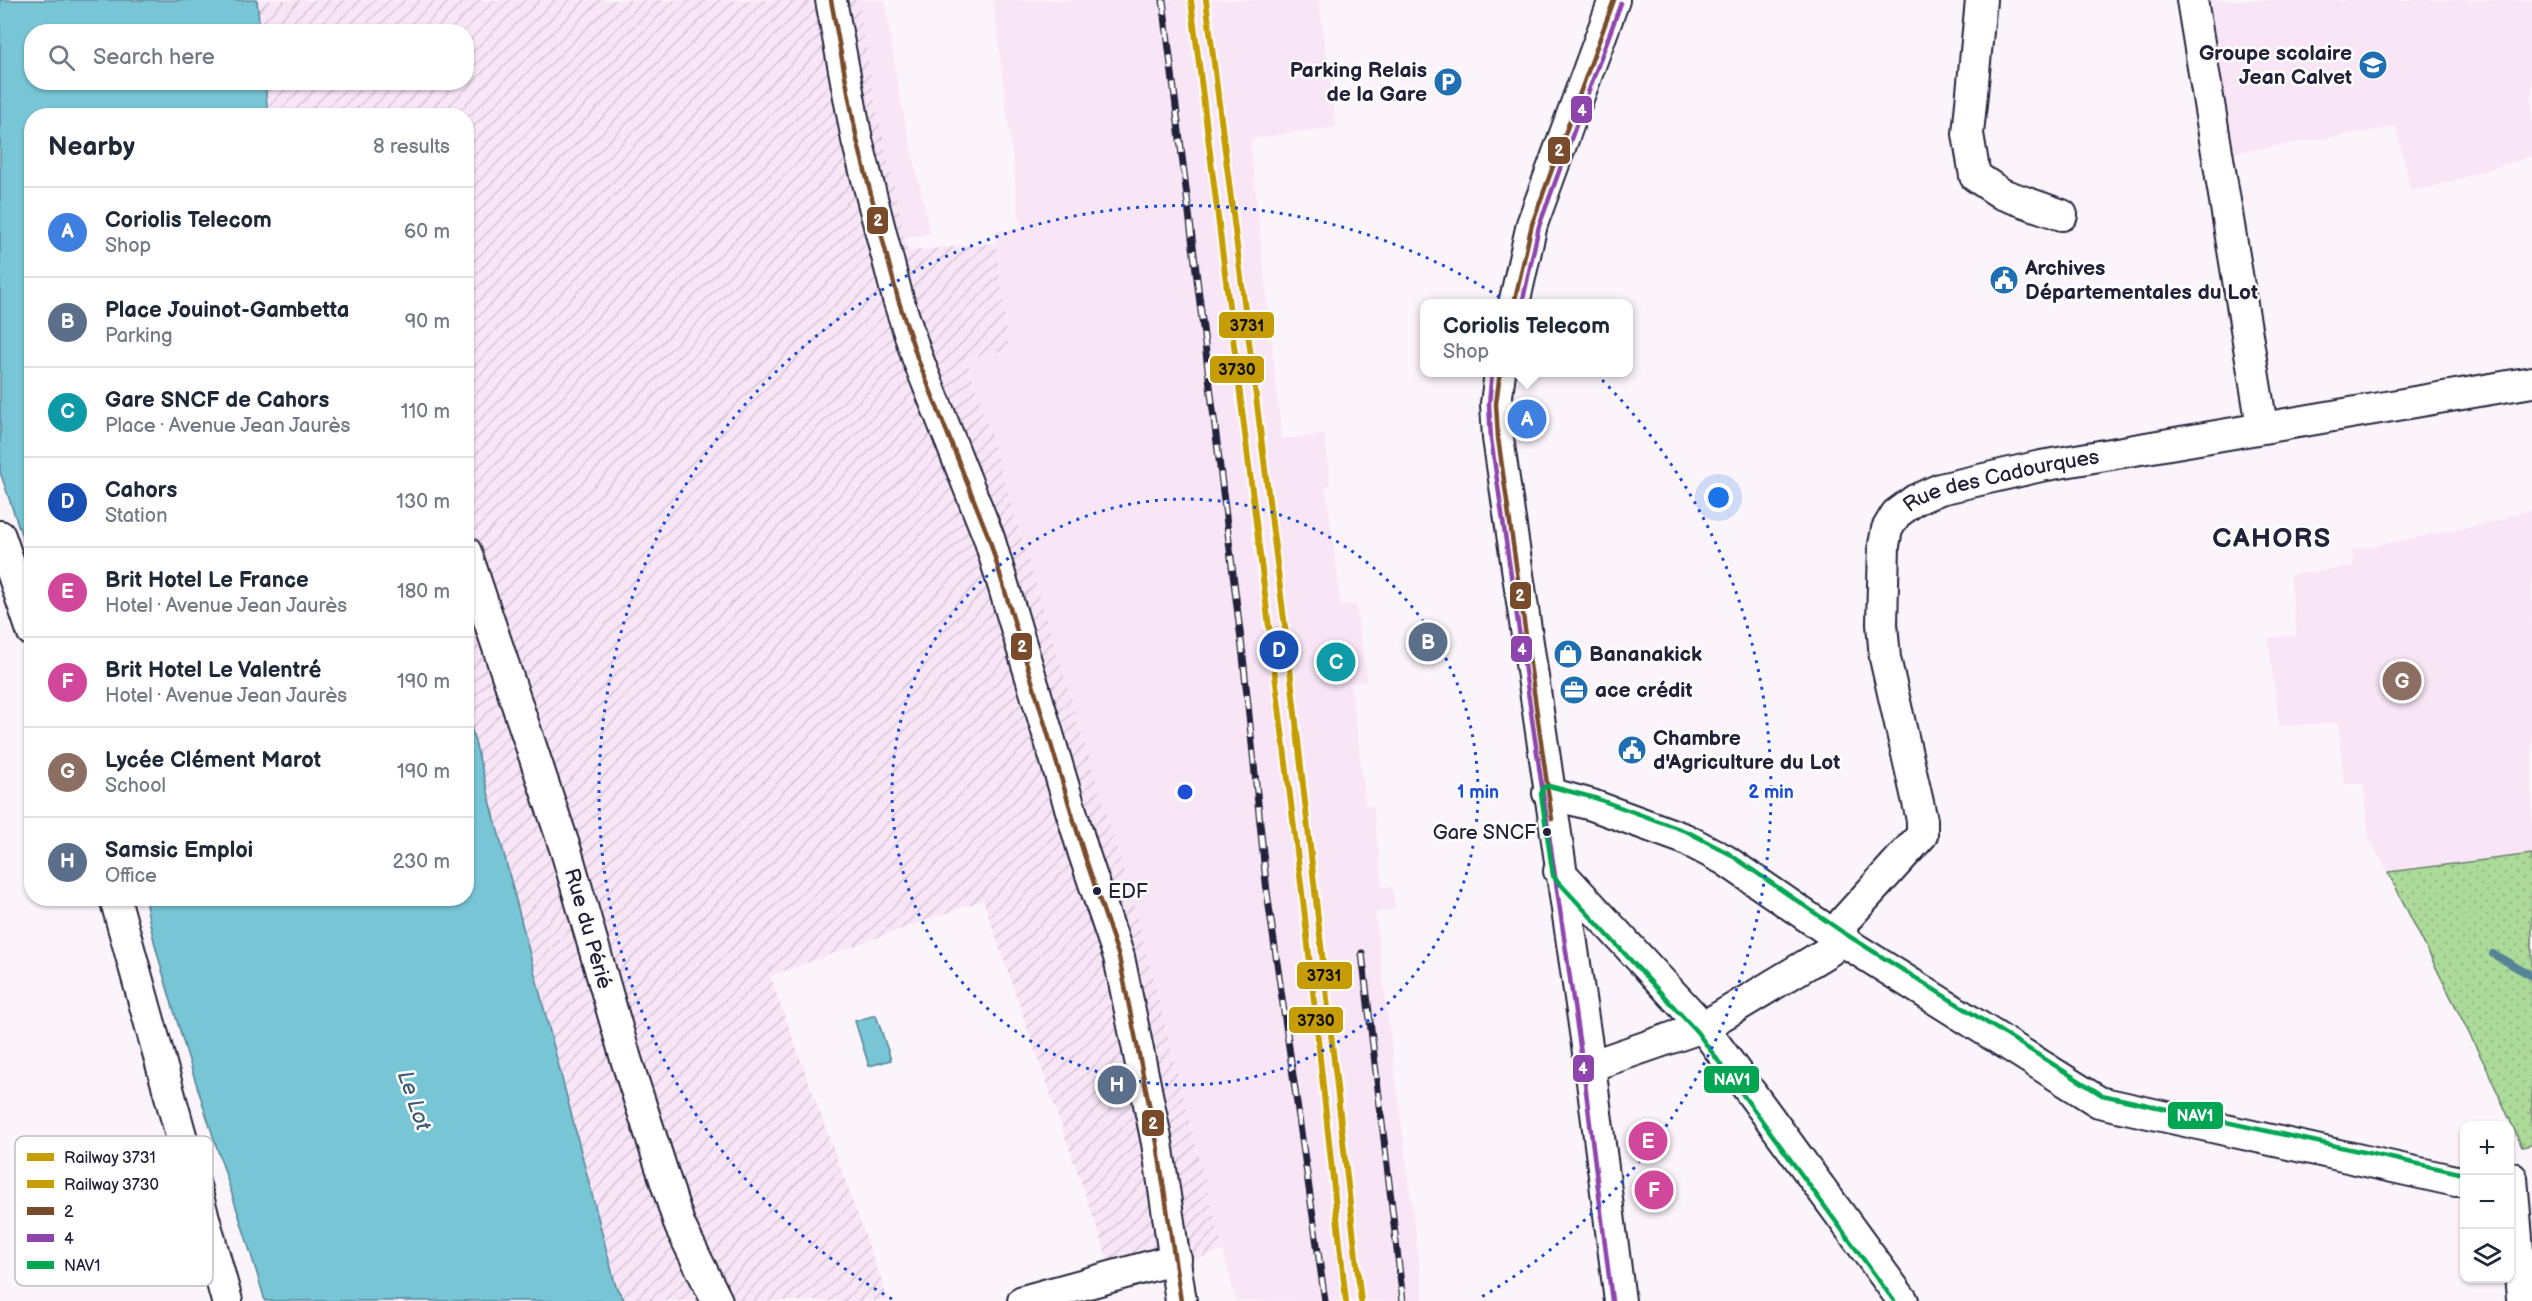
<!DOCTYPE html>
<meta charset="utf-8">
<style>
:root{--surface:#fff;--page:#f2f2f3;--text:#1f2937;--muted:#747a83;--line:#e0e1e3;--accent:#1f6fb2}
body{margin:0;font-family:"Balsamiq Sans",sans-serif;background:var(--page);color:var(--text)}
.controls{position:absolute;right:18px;bottom:18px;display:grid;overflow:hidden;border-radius:12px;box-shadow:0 2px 4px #0004}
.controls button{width:54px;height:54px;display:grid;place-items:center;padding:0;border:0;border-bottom:2px solid var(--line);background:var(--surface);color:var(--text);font:30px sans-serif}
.you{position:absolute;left:1719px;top:498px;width:21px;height:21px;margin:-15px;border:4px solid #fff;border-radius:50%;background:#1a73e8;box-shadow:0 0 0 9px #1a73e833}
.badge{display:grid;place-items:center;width:39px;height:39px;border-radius:50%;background:var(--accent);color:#fff;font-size:20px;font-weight:700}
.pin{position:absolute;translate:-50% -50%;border:3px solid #fff;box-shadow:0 2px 6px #0006}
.popup{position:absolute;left:1420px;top:299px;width:213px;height:78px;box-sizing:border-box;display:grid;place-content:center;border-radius:12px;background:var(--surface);filter:drop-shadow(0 2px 4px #0005);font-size:20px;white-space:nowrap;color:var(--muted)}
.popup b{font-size:22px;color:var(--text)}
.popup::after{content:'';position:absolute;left:50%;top:100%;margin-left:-12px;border:12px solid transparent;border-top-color:var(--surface)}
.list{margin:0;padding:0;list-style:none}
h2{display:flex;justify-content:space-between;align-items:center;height:78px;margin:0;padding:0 24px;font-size:26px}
h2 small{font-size:20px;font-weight:400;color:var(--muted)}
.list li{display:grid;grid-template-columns:39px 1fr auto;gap:18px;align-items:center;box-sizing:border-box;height:90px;padding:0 24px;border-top:2px solid var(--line)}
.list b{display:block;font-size:22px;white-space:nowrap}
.list p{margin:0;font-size:20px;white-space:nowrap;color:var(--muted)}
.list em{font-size:20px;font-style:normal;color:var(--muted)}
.icon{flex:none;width:33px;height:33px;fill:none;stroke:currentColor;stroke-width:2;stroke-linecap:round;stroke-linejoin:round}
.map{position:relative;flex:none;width:2532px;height:1301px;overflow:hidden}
.search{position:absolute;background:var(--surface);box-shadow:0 2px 4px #0004;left:24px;top:24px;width:450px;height:66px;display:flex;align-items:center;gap:15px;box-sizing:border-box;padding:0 21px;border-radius:24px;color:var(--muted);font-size:22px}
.panel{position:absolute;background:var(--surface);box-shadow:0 2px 4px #0004;left:24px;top:108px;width:450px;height:798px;border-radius:24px}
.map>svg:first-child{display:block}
</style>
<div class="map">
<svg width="2532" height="1301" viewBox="0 0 2532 1301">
<defs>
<pattern id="industrial-furrows" width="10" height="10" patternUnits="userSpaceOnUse" patternTransform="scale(1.5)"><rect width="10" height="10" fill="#f8e6f7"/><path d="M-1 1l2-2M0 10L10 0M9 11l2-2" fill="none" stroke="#d4c5d5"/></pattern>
<pattern id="park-dots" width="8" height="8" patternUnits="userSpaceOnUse" patternTransform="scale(1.5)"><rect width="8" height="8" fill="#acda99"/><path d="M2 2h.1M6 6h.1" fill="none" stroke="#94bb85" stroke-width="1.8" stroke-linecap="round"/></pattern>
</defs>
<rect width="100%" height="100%" fill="#fcf4fb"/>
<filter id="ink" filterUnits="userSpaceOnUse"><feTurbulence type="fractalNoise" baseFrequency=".0167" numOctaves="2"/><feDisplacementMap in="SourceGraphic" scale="12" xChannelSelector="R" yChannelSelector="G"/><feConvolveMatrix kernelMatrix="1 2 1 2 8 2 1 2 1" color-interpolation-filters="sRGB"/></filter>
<g filter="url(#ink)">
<path fill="#f8e6f7" d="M 859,0 L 885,0 L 899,93 L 930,233 L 904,239 L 874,97 Z
M 993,0 L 1319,0 L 1336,127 L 1250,139 L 1282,439 L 1325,434 L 1330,485 L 1326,486 L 1341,605 L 1356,604 L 1367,681 L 1351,684 L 1366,806 L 1373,805 L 1383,887 L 1392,887 L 1396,909 L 1375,913 L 1424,1301 L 1236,1301 L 1133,900 L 967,359 L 1009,350 L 995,231 L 1021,228 Z
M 2202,0 L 2532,0 L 2532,156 L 2433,187 L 2411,191 L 2396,127 L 2228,154 Z
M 2532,510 L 2532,854 L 2388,872 L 2369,838 L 2363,784 L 2344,784 L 2338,723 L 2279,726 L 2268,638 L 2297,635 L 2290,575 L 2354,566 L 2352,550 L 2504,520 L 2508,515 Z"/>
<path fill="url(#industrial-furrows)" d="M 257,0 L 859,0 L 874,97 L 908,251 L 996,243 L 1009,350 L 967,359 L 1133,900 L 1223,1251 L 1116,1283 L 983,900 L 770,976 L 889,1301 L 625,1301 L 616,1287 L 467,711 L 466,116 L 268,115 L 265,83 L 466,82 L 466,32 L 260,31 Z"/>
<path fill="url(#park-dots)" stroke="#677e6a" stroke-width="1.5" d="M 2532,854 L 2532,1145 L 2522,1147 L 2487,1069 L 2388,872 Z"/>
<path fill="#77c5d5" stroke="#558497" stroke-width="1.5" d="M 0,0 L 257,0 L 260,31 L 32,32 L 32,82 L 265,83 L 268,115 L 32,116 L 31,563 L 0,472 Z
M 467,711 L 616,1287 L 625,1301 L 265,1301 C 239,1210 207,1122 180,1031 C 167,987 153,944 145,899 L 466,898 Z
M 876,1015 L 891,1060 L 869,1066 L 855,1021 Z"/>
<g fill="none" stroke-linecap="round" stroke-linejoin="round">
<path stroke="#558497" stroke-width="8" d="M 2493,954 L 2532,976"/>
<g stroke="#22223b" stroke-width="34">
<g id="minor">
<path d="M 831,0 L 857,140 L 898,299 L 917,357 L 989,538 L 1084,854 L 1119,957 L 1157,1143 L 1181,1301"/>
<path d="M 1981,0 L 1968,134 L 1975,176 L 2002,194 L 2062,215"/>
<path d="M 2192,0 L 2262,426"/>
<path d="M 1514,304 L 1532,224 L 1614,0"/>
<path d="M 1500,372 L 1496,404 L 1498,438 L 1590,1066 L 1620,1301"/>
<path d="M 0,536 L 32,631"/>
<path id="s1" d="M 466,552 L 567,854 L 626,1059 L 680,1226 L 717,1301"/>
<path d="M 1548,793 L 1592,805 L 1685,839 L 1725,860 L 1840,939 L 2099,1102 L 2456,1181 L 2464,1181"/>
<path d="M 1559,871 L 1703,1027 L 1903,1301"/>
<path d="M 115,898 L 227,1301"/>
<path id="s2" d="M 1590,1066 L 1703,1027 L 1829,951 L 1840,939 L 1844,921 L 1922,835 L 1922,820 L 1885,658 L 1882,624 L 1884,545 L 1887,529 L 1896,514 L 1915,500 L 1940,489 L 2041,466 L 2532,382"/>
<path d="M 2512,1178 L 2522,1298"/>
<path d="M 1023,1301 L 1176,1259"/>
</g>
</g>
<use href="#minor" stroke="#fff" stroke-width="30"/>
<g stroke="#22223b" stroke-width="7">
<path id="rail" d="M 1163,0 L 1243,656 L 1267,892 L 1325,1301
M 1362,953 L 1403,1301"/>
</g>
<use href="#rail" stroke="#fff" stroke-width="4.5" stroke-dasharray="14" stroke-linecap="butt"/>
<g stroke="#fff" stroke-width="9">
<path id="bus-1" d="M 831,0 L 857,140 L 898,299 L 917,357 L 989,538 L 1084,854 L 1119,957 L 1157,1143 L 1181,1301
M 1514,304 L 1532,224 L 1614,0
M 1500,372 L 1496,404 L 1498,438 L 1552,819"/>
</g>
<g stroke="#fff" stroke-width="9">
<path id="bus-2" d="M 1522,304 L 1539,226 L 1621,3
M 1492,372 L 1489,404 L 1491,439 L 1583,1067 L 1612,1301"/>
</g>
<g stroke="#fff" stroke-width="9">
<path id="bus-3" d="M 1894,1301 L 1697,1032 L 1553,876 L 1541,794 L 1544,787 L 1549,786 L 1595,798 L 1688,832 L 1728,853 L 1844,933 L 2102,1095 L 2464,1174"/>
</g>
<use href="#bus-1" stroke="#7a4b2a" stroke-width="4.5"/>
<use href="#bus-2" stroke="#8e44ad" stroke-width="4.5"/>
<use href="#bus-3" stroke="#00a651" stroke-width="4.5"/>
<g stroke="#fff" stroke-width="10">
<path id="rail-1" d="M 1206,0 L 1288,651 L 1361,1301"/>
</g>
<g stroke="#fff" stroke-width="10">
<path id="rail-2" d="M 1191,0 L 1304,908 L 1346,1301"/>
</g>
<use href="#rail-1" stroke="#c69d06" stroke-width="6"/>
<use href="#rail-2" stroke="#c69d06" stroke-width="6"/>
</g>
</g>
<g fill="none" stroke="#1d4ed8" stroke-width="3" stroke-dasharray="3 6">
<circle cx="1185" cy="792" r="293"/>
<path d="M892 1299A586 586 0 1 1 1478 1299"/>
</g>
<defs>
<g id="school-disc" transform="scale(1.5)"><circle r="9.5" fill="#1f6fb2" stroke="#fff"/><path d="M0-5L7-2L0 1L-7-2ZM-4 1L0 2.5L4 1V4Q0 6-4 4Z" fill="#fff"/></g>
<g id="parking-disc" transform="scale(1.5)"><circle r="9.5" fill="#1f6fb2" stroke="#fff"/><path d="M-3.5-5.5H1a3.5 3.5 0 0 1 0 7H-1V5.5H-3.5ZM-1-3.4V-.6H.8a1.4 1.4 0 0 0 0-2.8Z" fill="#fff"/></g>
<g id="civic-disc" transform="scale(1.5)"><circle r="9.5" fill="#1f6fb2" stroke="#fff"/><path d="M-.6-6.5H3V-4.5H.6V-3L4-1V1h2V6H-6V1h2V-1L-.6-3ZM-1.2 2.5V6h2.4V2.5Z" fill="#fff"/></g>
<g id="shop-disc" transform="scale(1.5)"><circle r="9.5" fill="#1f6fb2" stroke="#fff"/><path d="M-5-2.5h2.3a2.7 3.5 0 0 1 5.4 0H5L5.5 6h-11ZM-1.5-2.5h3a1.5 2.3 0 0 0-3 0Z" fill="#fff"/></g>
<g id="office-disc" transform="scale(1.5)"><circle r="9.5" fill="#1f6fb2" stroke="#fff"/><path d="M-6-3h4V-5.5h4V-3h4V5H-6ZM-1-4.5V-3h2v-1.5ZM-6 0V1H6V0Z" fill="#fff"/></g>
</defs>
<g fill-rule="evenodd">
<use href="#school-disc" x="2373" y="65"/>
<use href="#parking-disc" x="1448" y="82"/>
<use href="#civic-disc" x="2004" y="280"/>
<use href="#shop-disc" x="1568" y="654"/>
<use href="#office-disc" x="1574" y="690"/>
<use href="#civic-disc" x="1632" y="750"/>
</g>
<g fill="#22223b" stroke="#fff" stroke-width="2">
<circle cx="1547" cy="832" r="5"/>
<circle cx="1097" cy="891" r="5"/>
</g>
<g text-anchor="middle" stroke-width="5" stroke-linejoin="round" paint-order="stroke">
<g font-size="20" fill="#22223b" stroke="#fff" text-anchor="end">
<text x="1536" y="839">Gare SNCF</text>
<text x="1108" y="898" text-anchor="start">EDF</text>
</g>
<g font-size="21" font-weight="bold" fill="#22223b" stroke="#fff" text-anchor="start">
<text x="2352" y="60" text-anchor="end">Groupe scolaire<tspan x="2352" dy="24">Jean Calvet</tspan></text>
<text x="1427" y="77" text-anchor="end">Parking Relais<tspan x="1427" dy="24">de la Gare</tspan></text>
<text x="2025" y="275">Archives<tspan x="2025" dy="24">Départementales du Lot</tspan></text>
<text x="1589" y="661">Bananakick</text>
<text x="1595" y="697">ace crédit</text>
<text x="1653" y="745">Chambre<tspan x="1653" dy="24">d'Agriculture du Lot</tspan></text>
</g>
<g font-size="21" fill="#22223b" stroke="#fff">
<text dy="7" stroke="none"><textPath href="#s2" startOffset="858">Rue des Cadourques</textPath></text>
<text dy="7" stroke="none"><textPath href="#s1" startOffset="396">Rue du Périé</textPath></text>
</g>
<g font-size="22" font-style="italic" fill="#405b71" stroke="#fff">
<text transform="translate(415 1100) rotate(71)" y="8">Le Lot</text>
</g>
<g font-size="27" font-weight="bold" letter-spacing="1.5" fill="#22223b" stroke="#fff">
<text x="2272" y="547">CAHORS</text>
</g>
</g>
<rect x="15" y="1136" width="198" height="150" rx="9" fill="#fff" stroke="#bdbdc4" stroke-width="1.5"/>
<rect x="27" y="1153" width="27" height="8" fill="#c69d06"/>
<rect x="27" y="1180" width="27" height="8" fill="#c69d06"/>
<rect x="27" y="1207" width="27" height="8" fill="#7a4b2a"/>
<rect x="27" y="1234" width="27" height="8" fill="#8e44ad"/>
<rect x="27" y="1261" width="27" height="8" fill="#00a651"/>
<g font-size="16" fill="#22223b">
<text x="64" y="1163">Railway 3731</text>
<text x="64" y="1190">Railway 3730</text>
<text x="64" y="1217">2</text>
<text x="64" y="1244">4</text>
<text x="64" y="1271">NAV1</text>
</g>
<circle cx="1185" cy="792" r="9" fill="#1d4ed8" stroke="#fff" stroke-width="3"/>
<g font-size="18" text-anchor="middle" font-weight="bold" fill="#1d4ed8" stroke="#fff" stroke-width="5" stroke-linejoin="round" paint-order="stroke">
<text x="1478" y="798">1 min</text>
<text x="1771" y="798">2 min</text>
</g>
<g stroke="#fff" stroke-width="2">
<rect x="1570" y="95" width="23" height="29" rx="6" fill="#8e44ad"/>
<rect x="1547" y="136" width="24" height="29" rx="6" fill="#7a4b2a"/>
<rect x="866" y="206" width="23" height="29" rx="6" fill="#7a4b2a"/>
<rect x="1218" y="311" width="57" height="28" rx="6" fill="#c69d06"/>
<rect x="1209" y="355" width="56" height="29" rx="6" fill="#c69d06"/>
<rect x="1509" y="581" width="23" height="29" rx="6" fill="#7a4b2a"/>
<rect x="1010" y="632" width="23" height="29" rx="6" fill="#7a4b2a"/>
<rect x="1510" y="635" width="23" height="28" rx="6" fill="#8e44ad"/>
<rect x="1296" y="961" width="57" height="29" rx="6" fill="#c69d06"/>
<rect x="1288" y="1006" width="56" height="28" rx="6" fill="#c69d06"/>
<rect x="1572" y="1054" width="23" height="29" rx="6" fill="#8e44ad"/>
<rect x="1703" y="1065" width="57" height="29" rx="6" fill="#00a651"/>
<rect x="2167" y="1101" width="57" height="29" rx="6" fill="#00a651"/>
<rect x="1141" y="1109" width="24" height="28" rx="6" fill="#7a4b2a"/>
</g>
<g font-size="16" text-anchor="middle" font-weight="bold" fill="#fff">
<text x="1582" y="116">4</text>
<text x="1559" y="156">2</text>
<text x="878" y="226">2</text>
<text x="1520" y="601">2</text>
<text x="1022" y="652">2</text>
<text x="1522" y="655">4</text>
<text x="1583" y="1074">4</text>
<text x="1732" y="1085">NAV1</text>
<text x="2195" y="1121">NAV1</text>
<text x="1153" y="1129">2</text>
</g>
<g font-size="16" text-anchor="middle" font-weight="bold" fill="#111">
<text x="1247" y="331">3731</text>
<text x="1237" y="375">3730</text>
<text x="1324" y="981">3731</text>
<text x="1316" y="1026">3730</text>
</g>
</svg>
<div class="controls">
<button>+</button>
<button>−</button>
<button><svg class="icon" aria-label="layers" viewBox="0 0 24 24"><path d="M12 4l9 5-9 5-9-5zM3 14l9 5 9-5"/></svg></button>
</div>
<div class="you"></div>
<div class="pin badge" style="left:1527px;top:419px;background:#3f7fe0">A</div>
<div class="popup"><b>Coriolis Telecom</b>Shop</div>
<div class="pin badge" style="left:1428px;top:642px;background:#5c6f8a">B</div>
<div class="pin badge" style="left:1336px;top:662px;background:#0f9aa8">C</div>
<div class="pin badge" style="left:1279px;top:650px;background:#1a4fb4">D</div>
<div class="pin badge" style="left:1648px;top:1141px;background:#d1479c">E</div>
<div class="pin badge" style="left:1654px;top:1190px;background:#d1479c">F</div>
<div class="pin badge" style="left:2402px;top:681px;background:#8d6e63">G</div>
<div class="pin badge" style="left:1117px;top:1085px;background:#5c6f8a">H</div>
<div class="search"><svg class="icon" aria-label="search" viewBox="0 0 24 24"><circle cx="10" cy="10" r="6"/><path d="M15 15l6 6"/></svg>Search here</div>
<section class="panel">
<h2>Nearby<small>8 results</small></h2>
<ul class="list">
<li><span class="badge" style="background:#3f7fe0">A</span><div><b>Coriolis Telecom</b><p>Shop</p></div><em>60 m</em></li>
<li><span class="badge" style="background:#5c6f8a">B</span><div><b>Place Jouinot-Gambetta</b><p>Parking</p></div><em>90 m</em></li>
<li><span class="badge" style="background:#0f9aa8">C</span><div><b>Gare SNCF de Cahors</b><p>Place · Avenue Jean Jaurès</p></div><em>110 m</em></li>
<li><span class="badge" style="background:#1a4fb4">D</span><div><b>Cahors</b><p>Station</p></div><em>130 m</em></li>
<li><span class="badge" style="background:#d1479c">E</span><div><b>Brit Hotel Le France</b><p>Hotel · Avenue Jean Jaurès</p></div><em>180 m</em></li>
<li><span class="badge" style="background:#d1479c">F</span><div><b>Brit Hotel Le Valentré</b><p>Hotel · Avenue Jean Jaurès</p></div><em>190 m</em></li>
<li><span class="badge" style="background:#8d6e63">G</span><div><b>Lycée Clément Marot</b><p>School</p></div><em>190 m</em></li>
<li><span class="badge" style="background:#5c6f8a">H</span><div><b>Samsic Emploi</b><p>Office</p></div><em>230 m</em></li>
</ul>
</section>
</div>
